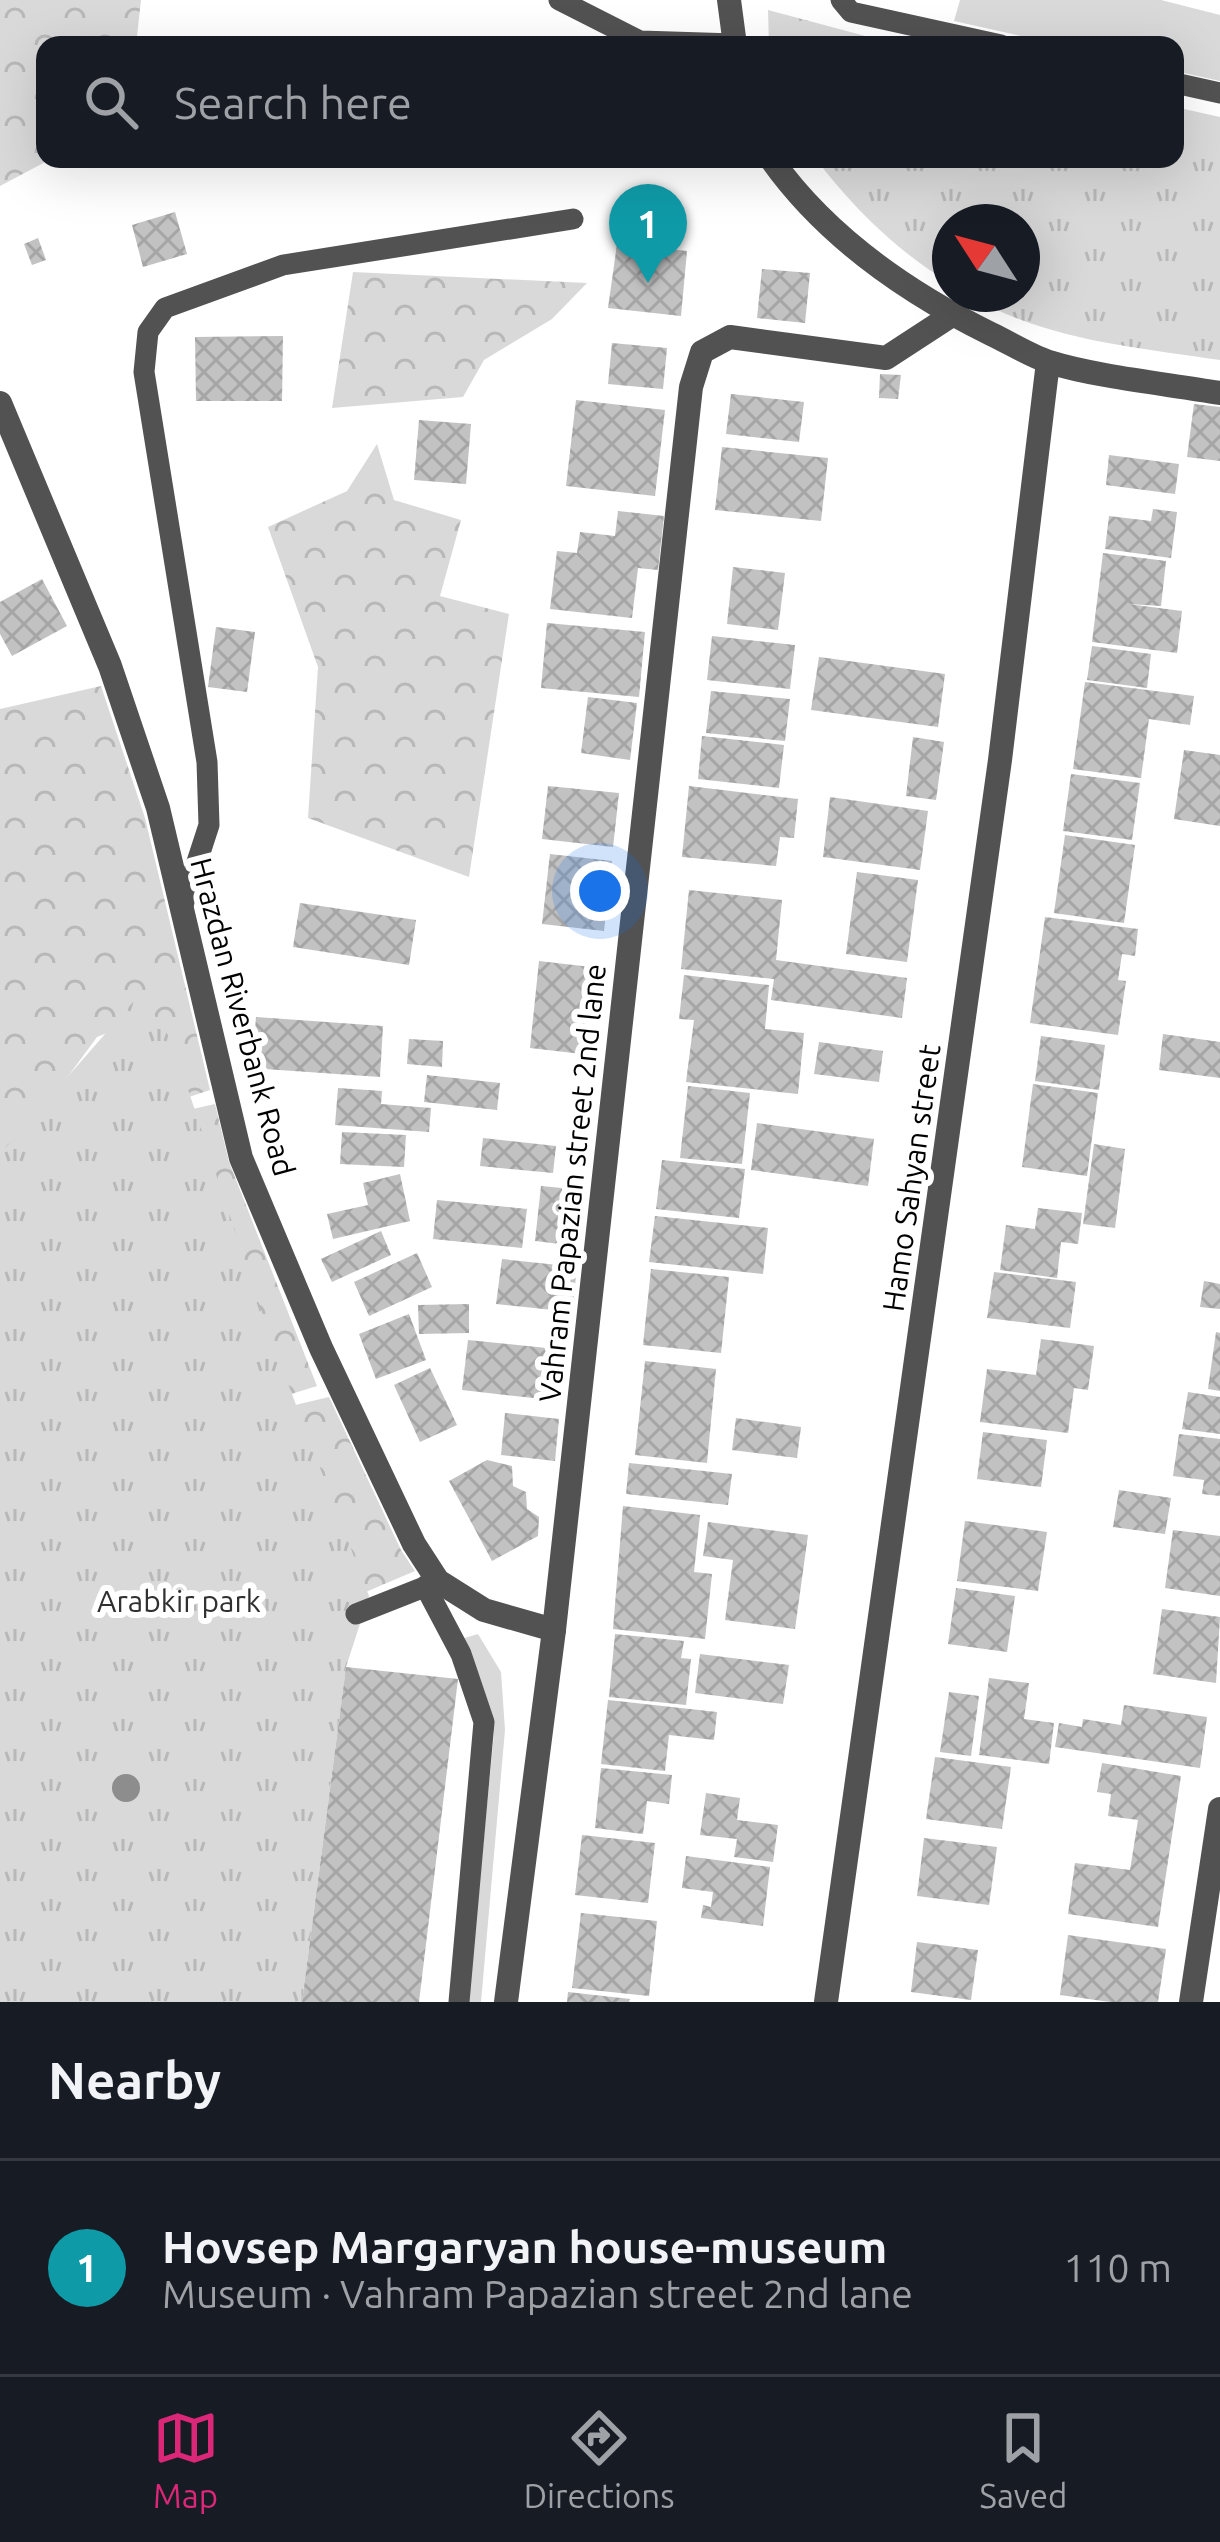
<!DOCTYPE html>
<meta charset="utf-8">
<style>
:root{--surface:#171b24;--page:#242831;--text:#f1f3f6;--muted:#9ea1a6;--line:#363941;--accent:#db2777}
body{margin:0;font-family:Ubuntu,sans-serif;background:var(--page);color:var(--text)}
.compass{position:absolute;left:932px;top:204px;width:108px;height:108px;border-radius:50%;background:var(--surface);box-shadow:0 12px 48px #0002;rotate:306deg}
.you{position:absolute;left:600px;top:891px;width:42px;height:42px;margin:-30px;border:9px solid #fff;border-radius:50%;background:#1a73e8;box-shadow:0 0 0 18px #1a73e833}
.badge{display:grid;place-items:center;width:78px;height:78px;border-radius:50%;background:var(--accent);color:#fff;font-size:39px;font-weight:700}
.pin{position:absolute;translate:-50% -99px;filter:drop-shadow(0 3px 6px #0008)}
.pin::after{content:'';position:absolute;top:63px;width:42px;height:36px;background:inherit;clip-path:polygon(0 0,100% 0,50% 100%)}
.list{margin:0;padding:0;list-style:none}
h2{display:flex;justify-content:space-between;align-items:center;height:156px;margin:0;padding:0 48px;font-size:51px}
h2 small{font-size:39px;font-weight:400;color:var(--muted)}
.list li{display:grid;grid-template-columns:78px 1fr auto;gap:36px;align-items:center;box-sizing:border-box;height:216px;padding:0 48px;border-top:3px solid var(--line)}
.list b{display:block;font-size:45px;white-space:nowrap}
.list p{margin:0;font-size:39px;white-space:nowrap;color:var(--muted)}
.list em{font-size:39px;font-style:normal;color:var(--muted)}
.icon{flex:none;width:66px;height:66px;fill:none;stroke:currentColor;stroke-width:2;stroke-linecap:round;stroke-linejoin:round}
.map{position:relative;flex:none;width:1220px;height:2002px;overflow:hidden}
.search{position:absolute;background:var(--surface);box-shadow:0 12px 48px #0002;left:36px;right:36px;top:36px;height:132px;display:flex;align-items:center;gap:30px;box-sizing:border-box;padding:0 42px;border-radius:24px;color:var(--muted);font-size:45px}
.sheet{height:372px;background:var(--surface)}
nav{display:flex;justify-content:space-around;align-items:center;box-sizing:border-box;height:168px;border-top:3px solid var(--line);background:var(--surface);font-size:33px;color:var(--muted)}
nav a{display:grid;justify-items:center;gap:6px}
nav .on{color:var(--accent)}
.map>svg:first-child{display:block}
</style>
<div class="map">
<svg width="1220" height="2002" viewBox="0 0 1220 2002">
<defs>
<pattern id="forest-crowns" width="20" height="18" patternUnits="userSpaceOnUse" patternTransform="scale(3)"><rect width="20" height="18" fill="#d9d9d9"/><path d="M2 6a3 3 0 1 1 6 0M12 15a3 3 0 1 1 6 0" fill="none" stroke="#b8b8b8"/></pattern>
<pattern id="park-tufts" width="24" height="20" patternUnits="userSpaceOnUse" patternTransform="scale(3)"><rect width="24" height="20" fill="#d9d9d9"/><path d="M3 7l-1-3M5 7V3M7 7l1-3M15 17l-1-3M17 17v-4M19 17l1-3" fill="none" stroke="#b8b8b8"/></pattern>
<pattern id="building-cross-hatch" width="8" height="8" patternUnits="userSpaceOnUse" patternTransform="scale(3)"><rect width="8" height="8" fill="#c2c2c2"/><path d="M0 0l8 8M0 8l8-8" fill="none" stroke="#a5a5a5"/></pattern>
</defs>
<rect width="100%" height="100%" fill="#fff"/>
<path fill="#d9d9d9" d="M 960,0 L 1161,0 L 1220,15 L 1220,81 L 1175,71 L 1175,45 L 1061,45 L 954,21 Z
M 478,1634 L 501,1672 L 505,1730 L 481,2002 L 468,2002 L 494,1734 L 474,1666 L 461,1639 Z"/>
<path fill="url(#forest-crowns)" d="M 0,0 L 141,0 L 136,45 L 45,45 L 45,159 L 51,159 L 0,186 Z
M 353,272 L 587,283 L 552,319 L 484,360 L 463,397 L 332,408 Z
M 377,444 L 394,500 L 461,520 L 440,596 L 509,614 L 469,877 L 308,818 L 318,667 L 268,527 L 347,491 Z
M 101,686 L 145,818 L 210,1090 L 183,1099 L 130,1024 L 97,1037 L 0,1169 L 0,709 Z
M 215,1104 L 229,1162 L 317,1386 L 285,1396 L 188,1110 Z
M 329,1397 L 401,1550 L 415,1571 L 361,1594 L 291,1406 Z"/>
<path fill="url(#park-tufts)" d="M 768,10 L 899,45 L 769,45 Z
M 1175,107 L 1220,117 L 1220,360 C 1134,347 1043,340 967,294 L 1022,294 L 1022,222 L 950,222 L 950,283 C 898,252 853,208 816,159 L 1175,159 Z
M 140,994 L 172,1041 L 269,1334 L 369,1596 L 346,1667 L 302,2002 L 0,2002 L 0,1154 Z"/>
<path fill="url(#building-cross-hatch)" d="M 175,212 L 187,254 L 143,267 L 132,225 Z
M 38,238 L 46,260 L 32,265 L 24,244 Z
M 617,244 L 687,251 L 681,316 L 608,308 Z
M 762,269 L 810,273 L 805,323 L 757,318 Z
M 283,336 L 282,401 L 196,401 L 195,337 Z
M 612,343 L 667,348 L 663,389 L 608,384 Z
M 880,374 L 901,375 L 898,399 L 879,398 Z
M 731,394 L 804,402 L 799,442 L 726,434 Z
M 576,400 L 665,410 L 655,496 L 566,486 Z
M 1194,404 L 1220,407 L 1220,461 L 1187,457 Z
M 419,420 L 471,424 L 466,484 L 414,480 Z
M 722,447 L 828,458 L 821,521 L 715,510 Z
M 1109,455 L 1179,464 L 1175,494 L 1106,485 Z
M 1153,509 L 1177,512 L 1171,558 L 1105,549 L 1109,516 L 1151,521 Z
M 618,511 L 664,516 L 658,570 L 638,568 L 632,618 L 550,609 L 557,551 L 577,553 L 580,532 L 615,536 Z
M 1103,553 L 1166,561 L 1161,606 L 1128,604 L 1182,611 L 1177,653 L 1092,642 Z
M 733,567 L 785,573 L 778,630 L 727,624 Z
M 42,579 L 67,626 L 12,656 L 0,634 L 0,602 Z
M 547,623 L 645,632 L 639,697 L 541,688 Z
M 216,627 L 255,632 L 247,692 L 208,687 Z
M 712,636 L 795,645 L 790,689 L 707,680 Z
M 1092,646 L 1151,654 L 1147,688 L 1087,680 Z
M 819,657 L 945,674 L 938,727 L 811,710 Z
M 1085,682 L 1194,696 L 1190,725 L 1149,719 L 1141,778 L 1073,769 Z
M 711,691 L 790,699 L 785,741 L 706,733 Z
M 588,697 L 637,703 L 630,760 L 581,753 Z
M 702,736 L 784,745 L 779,788 L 698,779 Z
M 913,737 L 944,742 L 936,800 L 906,796 Z
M 1184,750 L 1220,755 L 1220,826 L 1174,819 Z
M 1071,774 L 1140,783 L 1132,840 L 1063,831 Z
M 548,786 L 619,793 L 613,847 L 542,839 Z
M 689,786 L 798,799 L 794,838 L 780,837 L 776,866 L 682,857 Z
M 830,797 L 928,811 L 920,870 L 823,857 Z
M 1065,835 L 1135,845 L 1124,923 L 1054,913 Z
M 550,854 L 612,861 L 604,931 L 542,924 Z
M 857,872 L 918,880 L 907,962 L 846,954 Z
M 689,890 L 782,900 L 776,960 L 907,978 L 902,1018 L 771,1000 L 774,979 L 681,969 Z
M 300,903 L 416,920 L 409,965 L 293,947 Z
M 1045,917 L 1138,929 L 1135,956 L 1122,954 L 1118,980 L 1126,981 L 1118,1035 L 1030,1023 Z
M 539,961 L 591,967 L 582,1054 L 530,1048 Z
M 684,975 L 769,985 L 765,1029 L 804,1033 L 798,1094 L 686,1082 L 694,1020 L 679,1019 Z
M 256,1017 L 383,1026 L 380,1077 L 252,1068 Z
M 1163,1034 L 1220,1042 L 1220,1078 L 1159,1070 Z
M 1041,1036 L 1105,1045 L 1099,1090 L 1035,1081 Z
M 409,1039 L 443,1041 L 442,1067 L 407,1064 Z
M 819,1042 L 883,1051 L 879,1082 L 814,1074 Z
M 427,1075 L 500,1083 L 497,1110 L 424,1102 Z
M 1033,1084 L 1098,1093 L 1087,1176 L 1022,1167 Z
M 688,1086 L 750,1093 L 742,1164 L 680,1158 Z
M 338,1088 L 382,1091 L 381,1104 L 431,1108 L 429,1132 L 335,1125 Z
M 757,1123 L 874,1139 L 868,1186 L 751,1170 Z
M 342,1132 L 406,1135 L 404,1167 L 340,1164 Z
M 483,1138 L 556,1146 L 553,1173 L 480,1166 Z
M 1094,1144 L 1125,1149 L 1115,1228 L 1083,1224 Z
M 662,1160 L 745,1169 L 739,1218 L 656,1209 Z
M 400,1174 L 410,1221 L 333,1239 L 327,1214 L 368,1205 L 363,1183 Z
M 541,1186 L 583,1190 L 577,1246 L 535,1241 Z
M 437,1200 L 527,1209 L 522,1248 L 433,1239 Z
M 1038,1208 L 1082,1213 L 1078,1244 L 1061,1242 L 1057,1278 L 1000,1270 L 1006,1225 L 1035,1229 Z
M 655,1216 L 768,1228 L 763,1274 L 649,1262 Z
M 381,1231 L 391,1255 L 332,1282 L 321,1259 Z
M 417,1253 L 432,1287 L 369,1316 L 354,1282 Z
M 502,1259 L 577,1267 L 572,1312 L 496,1304 Z
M 651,1269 L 729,1277 L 721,1353 L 643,1345 Z
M 994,1272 L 1076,1282 L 1070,1328 L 987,1318 Z
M 1204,1281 L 1220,1284 L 1220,1309 L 1200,1307 Z
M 469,1304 L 469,1333 L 419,1334 L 418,1305 Z
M 409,1314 L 426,1360 L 376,1379 L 359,1334 Z
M 1216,1332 L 1220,1333 L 1220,1391 L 1208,1389 Z
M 1041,1339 L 1094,1346 L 1088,1390 L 1074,1388 L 1068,1433 L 980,1422 L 987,1369 L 1036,1375 Z
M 468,1340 L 556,1349 L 551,1400 L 462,1390 Z
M 645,1361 L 716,1369 L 707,1463 L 635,1455 Z
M 430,1368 L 457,1425 L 420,1442 L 394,1385 Z
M 1188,1392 L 1220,1397 L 1220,1434 L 1182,1429 Z
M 505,1413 L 559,1419 L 555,1461 L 501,1455 Z
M 736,1418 L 801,1427 L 797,1458 L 732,1450 Z
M 983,1432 L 1047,1440 L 1041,1487 L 977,1479 Z
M 1179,1434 L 1220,1439 L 1220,1496 L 1202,1494 L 1204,1480 L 1173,1476 Z
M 487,1460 L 512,1466 L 513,1486 L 526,1492 L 527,1509 L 539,1517 L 538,1536 L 492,1561 L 449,1481 Z
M 629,1463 L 732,1474 L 728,1505 L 626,1494 Z
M 1119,1490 L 1171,1498 L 1165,1534 L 1113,1527 Z
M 623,1506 L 700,1515 L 694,1572 L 712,1574 L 705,1639 L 613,1629 Z
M 965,1521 L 1047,1532 L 1038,1591 L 957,1581 Z
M 708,1522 L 808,1535 L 795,1629 L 725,1620 L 733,1560 L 703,1556 Z
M 1173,1530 L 1220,1536 L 1220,1596 L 1165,1588 Z
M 956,1588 L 1015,1596 L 1007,1652 L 948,1644 Z
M 1162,1609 L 1220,1617 L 1216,1683 L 1153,1674 Z
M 615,1634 L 684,1641 L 681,1658 L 691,1659 L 686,1705 L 609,1697 Z
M 700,1654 L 789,1665 L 783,1704 L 695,1693 Z
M 346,1667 L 458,1679 L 419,2002 L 302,2002 Z
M 989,1678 L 1029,1683 L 1024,1719 L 1054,1723 L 1049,1764 L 979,1755 Z
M 949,1692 L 979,1696 L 971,1756 L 940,1752 Z
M 608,1700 L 717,1712 L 714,1740 L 669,1735 L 665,1771 L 601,1764 Z
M 1124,1705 L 1207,1717 L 1200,1768 L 1055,1747 L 1059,1723 L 1082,1727 L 1083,1719 L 1121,1725 Z
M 935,1757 L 1011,1767 L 1002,1829 L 926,1819 Z
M 1102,1763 L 1181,1776 L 1158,1927 L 1068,1914 L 1075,1863 L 1130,1870 L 1138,1820 L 1108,1816 L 1111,1794 L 1097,1792 Z
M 601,1768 L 672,1775 L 669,1804 L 647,1801 L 643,1834 L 595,1828 Z
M 706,1793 L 740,1798 L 737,1820 L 778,1825 L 773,1862 L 734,1857 L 737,1839 L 700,1835 Z
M 582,1835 L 655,1843 L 648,1903 L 575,1895 Z
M 924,1838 L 997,1847 L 989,1905 L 917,1896 Z
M 686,1856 L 770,1867 L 763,1926 L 701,1918 L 703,1905 L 711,1907 L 713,1892 L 682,1888 Z
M 581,1913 L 657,1921 L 649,1996 L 572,1988 Z
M 1068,1935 L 1166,1949 L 1158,2002 L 1110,2002 L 1060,1995 Z
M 917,1942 L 978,1950 L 971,2000 L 911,1992 Z
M 568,1992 L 630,1999 L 629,2002 L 567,2002 Z"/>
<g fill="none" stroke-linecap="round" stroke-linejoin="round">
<path stroke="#525252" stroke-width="21" d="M 559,0 L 640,41 L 735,44
M 841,0 L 851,12 L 1001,45
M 1175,83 L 1220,93
M 182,908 L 209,825 L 207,762 L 144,372 L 148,332 L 165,308 L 283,265 L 573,219
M 425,1586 L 461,1654 L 484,1722 L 459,2002
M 356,1614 L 437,1582"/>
<path stroke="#525252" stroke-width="24" d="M 729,0 L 735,45
M 771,159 C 826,237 906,292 991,334 C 1010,343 1029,355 1049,362 C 1097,377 1168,384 1220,393
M 554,1630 L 691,387 L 702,352 L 730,337 L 886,358 L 952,315
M 826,2002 L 1000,760 L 1048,362
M 1191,2002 L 1220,1809"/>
<path stroke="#525252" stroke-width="24" d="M 0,403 L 110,666 L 158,808 L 241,1158 L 321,1348 L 414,1544 L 438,1581 L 484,1610 L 554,1630 L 506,2002"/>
</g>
<circle fill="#8d8d8d" cx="126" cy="1788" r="14"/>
<g text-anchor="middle" stroke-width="12" stroke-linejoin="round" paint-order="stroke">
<g font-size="30" fill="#000" stroke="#fff">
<text transform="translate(242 1017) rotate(75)" y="10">Hrazdan Riverbank Road</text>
<text transform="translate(912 1178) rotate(-82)" y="10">Hamo Sahyan street</text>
<text transform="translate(573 1183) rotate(-84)" y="10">Vahram Papazian street 2nd lane</text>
</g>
<g font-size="30" fill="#303030" stroke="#fff">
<text x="179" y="1612">Arabkir park</text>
</g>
</g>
</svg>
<svg class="compass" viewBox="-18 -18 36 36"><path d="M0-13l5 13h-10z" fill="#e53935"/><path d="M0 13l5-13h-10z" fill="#9ea1a6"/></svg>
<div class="you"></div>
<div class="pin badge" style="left:648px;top:283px;background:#0f9aa8">1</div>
<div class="search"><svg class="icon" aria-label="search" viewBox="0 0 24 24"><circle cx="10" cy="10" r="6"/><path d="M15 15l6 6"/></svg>Search here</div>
</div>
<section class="sheet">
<h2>Nearby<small></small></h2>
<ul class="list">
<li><span class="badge" style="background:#0f9aa8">1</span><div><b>Hovsep Margaryan house-museum</b><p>Museum · Vahram Papazian street 2nd lane</p></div><em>110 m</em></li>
</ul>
</section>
<nav>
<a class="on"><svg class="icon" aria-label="map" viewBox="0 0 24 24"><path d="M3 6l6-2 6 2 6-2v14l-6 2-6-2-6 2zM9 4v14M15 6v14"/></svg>Map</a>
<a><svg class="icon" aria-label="directions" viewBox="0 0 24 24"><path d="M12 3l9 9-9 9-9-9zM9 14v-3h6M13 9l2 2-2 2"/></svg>Directions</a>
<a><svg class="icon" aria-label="saved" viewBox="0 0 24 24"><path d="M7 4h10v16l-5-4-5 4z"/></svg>Saved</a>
</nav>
